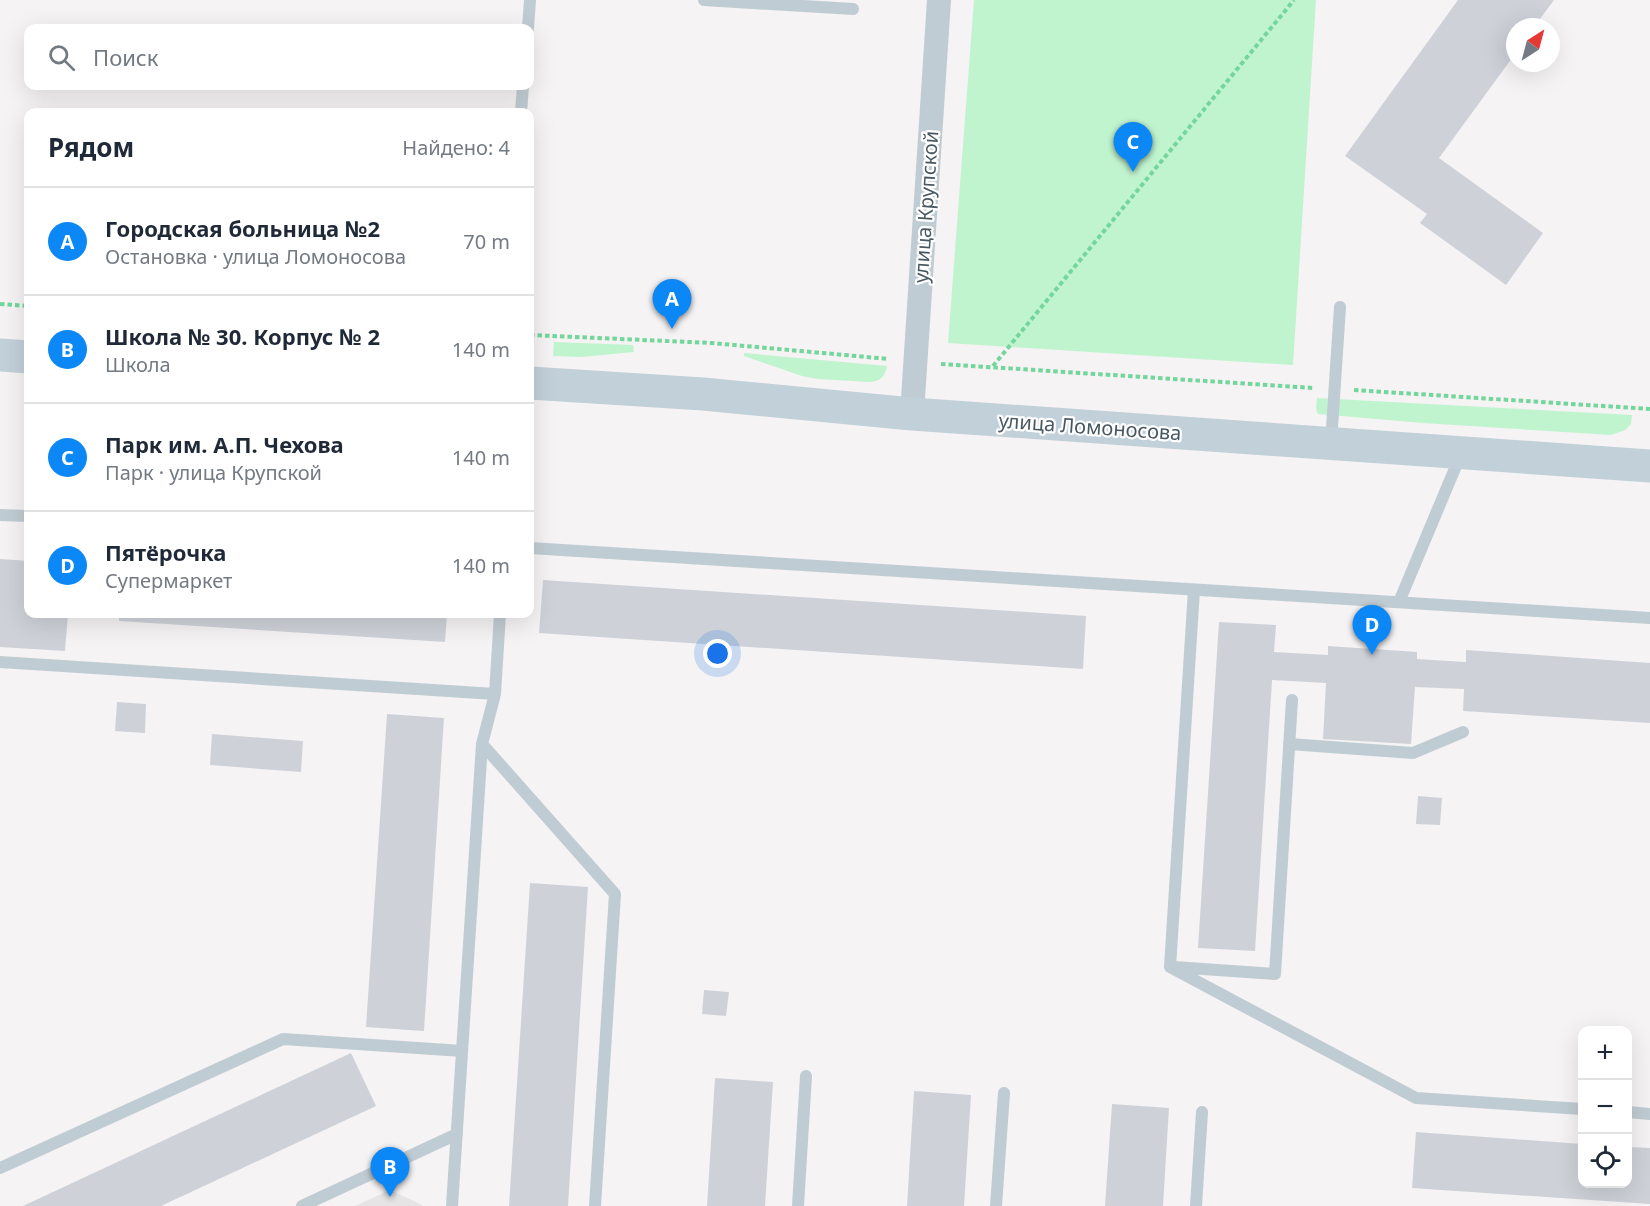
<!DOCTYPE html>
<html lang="ru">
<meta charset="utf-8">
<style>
:root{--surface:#fff;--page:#f6f6f7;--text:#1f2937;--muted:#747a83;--line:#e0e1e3;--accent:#0c88f6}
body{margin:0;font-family:"Noto Sans",sans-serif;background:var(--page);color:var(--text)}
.controls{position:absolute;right:18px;bottom:18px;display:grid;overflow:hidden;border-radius:12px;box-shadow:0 6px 24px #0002}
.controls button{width:54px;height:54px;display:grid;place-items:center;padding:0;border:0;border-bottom:2px solid var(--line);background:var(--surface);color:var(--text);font:30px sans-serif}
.compass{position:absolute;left:1506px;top:18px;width:54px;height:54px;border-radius:50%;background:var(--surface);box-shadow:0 6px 24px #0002;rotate:36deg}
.you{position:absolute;left:718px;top:654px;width:21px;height:21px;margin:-15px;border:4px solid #fff;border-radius:50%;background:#1a73e8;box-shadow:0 0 0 9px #1a73e833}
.badge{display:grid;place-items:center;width:39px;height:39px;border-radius:50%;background:var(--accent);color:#fff;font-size:20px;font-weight:700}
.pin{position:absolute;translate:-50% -50px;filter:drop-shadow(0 2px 3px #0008)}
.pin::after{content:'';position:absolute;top:32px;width:21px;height:18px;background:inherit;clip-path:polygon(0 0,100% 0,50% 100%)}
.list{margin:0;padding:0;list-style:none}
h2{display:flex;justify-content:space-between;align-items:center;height:78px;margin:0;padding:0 24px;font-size:26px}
h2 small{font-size:20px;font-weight:400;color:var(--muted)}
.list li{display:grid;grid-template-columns:39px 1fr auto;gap:18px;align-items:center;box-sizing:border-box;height:108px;padding:0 24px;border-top:2px solid var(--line)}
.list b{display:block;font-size:22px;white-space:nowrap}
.list p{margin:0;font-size:20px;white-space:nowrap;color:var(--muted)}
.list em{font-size:20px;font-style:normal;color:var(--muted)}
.icon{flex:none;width:33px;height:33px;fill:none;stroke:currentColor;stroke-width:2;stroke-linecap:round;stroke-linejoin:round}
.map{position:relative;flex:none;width:1650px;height:1206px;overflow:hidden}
.search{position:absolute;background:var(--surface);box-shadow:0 6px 24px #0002;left:24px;top:24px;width:510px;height:66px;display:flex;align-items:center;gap:15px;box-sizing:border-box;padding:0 21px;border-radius:12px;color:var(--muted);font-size:22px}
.panel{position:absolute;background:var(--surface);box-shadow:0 6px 24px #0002;left:24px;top:108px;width:510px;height:510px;border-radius:12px}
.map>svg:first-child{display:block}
</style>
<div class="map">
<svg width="1650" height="1206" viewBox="0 0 1650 1206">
<rect width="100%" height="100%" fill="#f5f3f3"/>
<path fill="#e6e4e5" d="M 390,1190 L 422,1205 L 422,1206 L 355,1206 Z"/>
<path fill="#c0f4cf" d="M 974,0 L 1316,0 L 1293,365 L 948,343 Z
M 554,342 L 633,345 L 634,352 L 582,357 L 553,356 Z
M 744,353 L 887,366 C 885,376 881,381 870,382 L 818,379 L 802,376 L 744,356 Z
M 1317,398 L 1632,415 L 1631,424 L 1625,430 L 1611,435 L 1423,423 L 1318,414 L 1316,409 Z"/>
<path fill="#ced2d8" d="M 1458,0 L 1554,0 L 1534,27 L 1515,27 L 1515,54 L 1439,158 L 1543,233 L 1506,285 L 1420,223 L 1427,214 L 1345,156 Z
M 0,559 L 28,561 L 28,614 L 68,614 L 65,651 L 0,647 Z
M 543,580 L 1086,616 L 1083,669 L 539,633 Z
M 119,614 L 447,614 L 445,642 L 119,621 Z
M 1219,622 L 1276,625 L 1274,652 L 1328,655 L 1328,646 L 1417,652 L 1417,659 L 1466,662 L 1466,650 L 1650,663 L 1650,723 L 1463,711 L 1464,689 L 1415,687 L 1411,744 L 1323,739 L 1326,683 L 1272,680 L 1255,951 L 1198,948 Z
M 117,702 L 146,704 L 145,733 L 115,731 Z
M 387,714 L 444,718 L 424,1031 L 366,1027 Z
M 212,734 L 303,741 L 301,772 L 210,765 Z
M 1418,796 L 1442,798 L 1440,825 L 1416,824 Z
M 530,883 L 588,887 L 568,1206 L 509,1206 Z
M 704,990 L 729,992 L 726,1016 L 702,1014 Z
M 351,1053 L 376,1106 L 161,1206 L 23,1206 Z
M 715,1078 L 773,1082 L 765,1206 L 707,1206 Z
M 914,1091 L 971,1095 L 964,1206 L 907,1206 Z
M 1112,1104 L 1169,1108 L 1163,1206 L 1105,1206 Z
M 1416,1132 L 1582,1144 L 1582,1184 L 1628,1184 L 1628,1147 L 1650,1148 L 1650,1204 L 1412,1188 Z"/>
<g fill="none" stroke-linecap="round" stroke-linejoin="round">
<path stroke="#74d69c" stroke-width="4" stroke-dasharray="4.5 3" stroke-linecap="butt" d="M 0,304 L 28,306
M 530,335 L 712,343 L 889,359
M 941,364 L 1314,388
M 993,366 L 1294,0
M 1354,390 L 1650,409"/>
<path stroke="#c0ccd3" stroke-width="12" d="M 704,0 L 853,9
M 528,28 L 530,0
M 521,112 L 523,86
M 1331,443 L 1340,307
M 0,515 L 28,516
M 530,548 L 1650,618
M 1399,602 L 1461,454
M 0,662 L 495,694
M 482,744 L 615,894 L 595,1206
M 1289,744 L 1413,753 L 1463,732
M 1170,967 L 1416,1098 L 1582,1109
M 1170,967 L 1194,590
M 1174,967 L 1275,974 L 1292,700
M 1628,1112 L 1650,1114
M 0,1168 L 283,1039 L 462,1051
M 302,1206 L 457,1134
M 452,1206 L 482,744 L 495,694 L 500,614
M 798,1206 L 806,1076
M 996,1206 L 1004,1093
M 1196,1206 L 1202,1112"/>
<path stroke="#c0ccd3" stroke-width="24" d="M 912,414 L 939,0"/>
<path stroke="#c2d0da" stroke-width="33" d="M 0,355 L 28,357
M 530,383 L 703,394 L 912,414 L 1650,466"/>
</g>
<g text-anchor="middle" stroke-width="4.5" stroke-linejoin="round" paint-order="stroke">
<g font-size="20" fill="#485862" stroke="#fff">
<text transform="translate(926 207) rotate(-86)" y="7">улица Крупской</text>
<text transform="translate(1090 427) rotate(4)" y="7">улица Ломоносова</text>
</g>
</g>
</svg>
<div class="controls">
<button>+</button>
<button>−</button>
<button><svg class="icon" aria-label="locate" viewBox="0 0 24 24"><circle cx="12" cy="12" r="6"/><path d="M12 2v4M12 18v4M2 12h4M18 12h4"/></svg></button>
</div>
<svg class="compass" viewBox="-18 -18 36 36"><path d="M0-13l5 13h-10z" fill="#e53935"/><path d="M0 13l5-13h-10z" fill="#747a83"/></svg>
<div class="you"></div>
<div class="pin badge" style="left:672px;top:329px">A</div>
<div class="pin badge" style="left:390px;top:1197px">B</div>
<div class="pin badge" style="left:1133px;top:172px">C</div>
<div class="pin badge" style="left:1372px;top:655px">D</div>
<div class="search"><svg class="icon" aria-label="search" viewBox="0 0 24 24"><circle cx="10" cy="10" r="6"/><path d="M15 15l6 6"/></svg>Поиск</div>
<section class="panel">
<h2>Рядом<small>Найдено: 4</small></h2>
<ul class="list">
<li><span class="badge">A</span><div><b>Городская больница №2</b><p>Остановка · улица Ломоносова</p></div><em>70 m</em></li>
<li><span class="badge">B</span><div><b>Школа № 30. Корпус № 2</b><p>Школа</p></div><em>140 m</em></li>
<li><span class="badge">C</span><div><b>Парк им. А.П. Чехова</b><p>Парк · улица Крупской</p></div><em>140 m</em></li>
<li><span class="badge">D</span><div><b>Пятёрочка</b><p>Супермаркет</p></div><em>140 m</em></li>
</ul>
</section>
</div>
